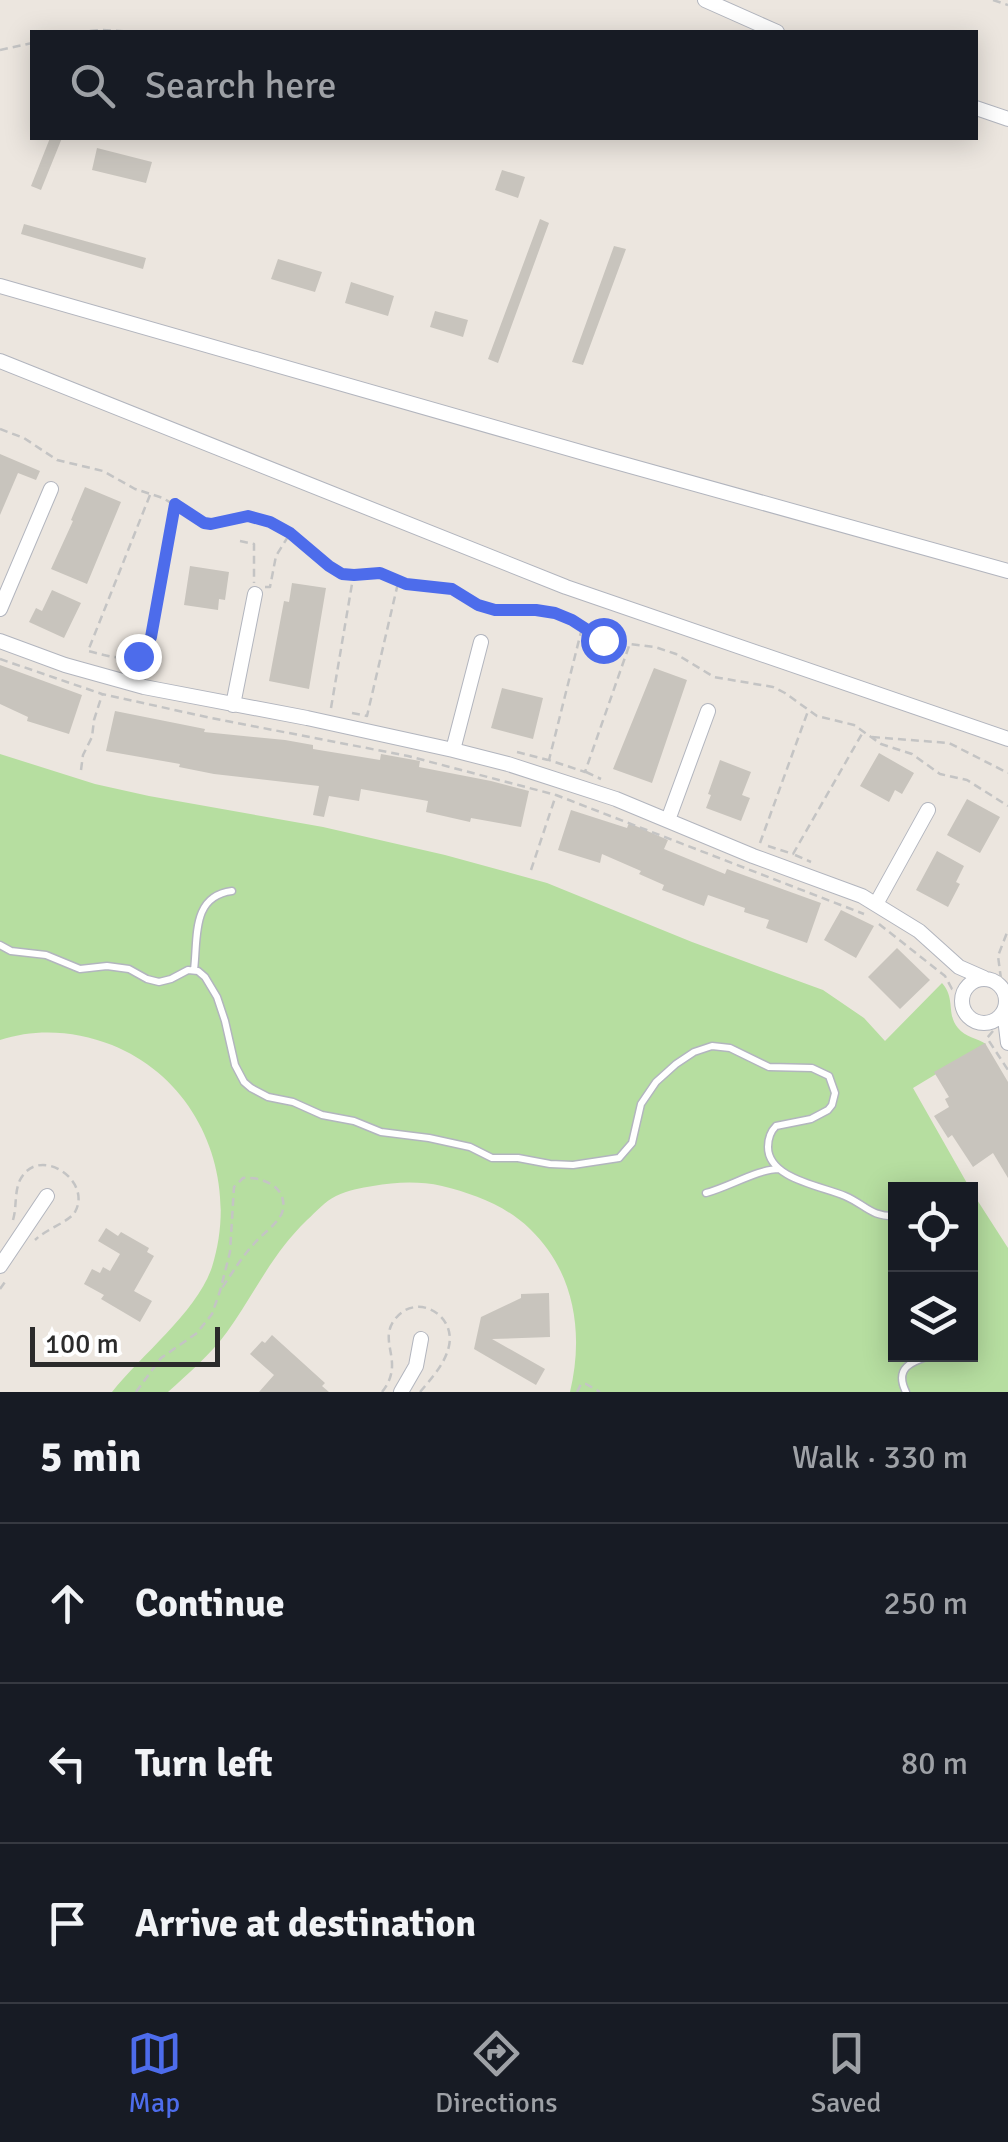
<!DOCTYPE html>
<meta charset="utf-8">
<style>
:root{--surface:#171b24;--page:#242831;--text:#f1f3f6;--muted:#9ea1a6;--line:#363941;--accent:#4d6ceb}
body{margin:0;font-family:Signika,sans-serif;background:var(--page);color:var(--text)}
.controls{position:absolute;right:30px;bottom:30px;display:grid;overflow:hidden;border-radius:0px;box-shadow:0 5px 25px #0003}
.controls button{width:90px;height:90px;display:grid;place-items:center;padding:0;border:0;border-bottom:2px solid var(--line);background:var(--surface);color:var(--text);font:50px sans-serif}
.scale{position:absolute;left:30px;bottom:25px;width:190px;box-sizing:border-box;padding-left:10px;border:5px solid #2b2b2b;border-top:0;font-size:28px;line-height:35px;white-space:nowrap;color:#2b2b2b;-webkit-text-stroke:8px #fff;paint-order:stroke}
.stop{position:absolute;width:30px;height:30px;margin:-22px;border:8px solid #4d6ceb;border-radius:50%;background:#fff}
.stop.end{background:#4d6ceb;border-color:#fff;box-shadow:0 2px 10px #0008}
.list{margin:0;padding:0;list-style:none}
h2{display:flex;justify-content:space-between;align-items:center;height:130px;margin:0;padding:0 40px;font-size:42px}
h2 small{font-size:32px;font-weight:400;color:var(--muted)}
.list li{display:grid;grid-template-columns:65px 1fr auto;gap:30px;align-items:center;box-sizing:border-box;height:160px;padding:0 40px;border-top:2px solid var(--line)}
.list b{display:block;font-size:38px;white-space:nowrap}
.list em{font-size:32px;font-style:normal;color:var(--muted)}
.icon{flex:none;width:55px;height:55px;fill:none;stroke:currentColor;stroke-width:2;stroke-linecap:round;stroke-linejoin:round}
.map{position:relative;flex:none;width:1008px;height:1392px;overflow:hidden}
.search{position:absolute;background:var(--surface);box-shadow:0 5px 25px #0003;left:30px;right:30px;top:30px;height:110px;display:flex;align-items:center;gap:25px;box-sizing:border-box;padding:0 35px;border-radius:0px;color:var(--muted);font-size:38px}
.sheet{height:610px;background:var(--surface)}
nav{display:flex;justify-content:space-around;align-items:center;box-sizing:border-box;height:140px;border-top:2px solid var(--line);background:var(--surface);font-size:28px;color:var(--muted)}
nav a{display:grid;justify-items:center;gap:5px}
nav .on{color:var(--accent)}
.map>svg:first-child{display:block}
</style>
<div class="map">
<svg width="1008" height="1392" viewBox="0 0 1008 1392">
<rect width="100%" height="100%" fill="#ece6df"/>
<path fill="#b6dea0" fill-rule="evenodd" d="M 0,754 L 95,784 L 149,796 L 323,827 L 445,855 L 547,883 L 692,942 L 823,990 L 864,1018 L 885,1041 L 942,983 C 956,999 946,1014 958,1028 C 965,1037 977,1038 986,1044 L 913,1088 L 972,1192 L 1008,1248 L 1008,1392 L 570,1392 C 584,1334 575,1272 530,1229 C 505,1205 474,1194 442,1186 C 419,1181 396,1182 373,1186 C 361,1188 348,1190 336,1196 C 325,1201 316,1212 307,1220 C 271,1255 255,1293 227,1332 C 210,1355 189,1373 168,1392 L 112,1392 C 142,1354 197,1312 212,1267 C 240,1178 199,1080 112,1045 C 76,1031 37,1028 0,1040 ZM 896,1190 L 970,1190 L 970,1354 L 896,1354 Z"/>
<path fill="#c8c4bd" d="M 50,138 L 62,138 L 41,190 L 31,186 Z
M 97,148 L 152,162 L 146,183 L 92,170 Z
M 502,170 L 525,177 L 518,198 L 495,190 Z
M 540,219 L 549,223 L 498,363 L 488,359 Z
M 24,224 L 146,258 L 143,269 L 21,234 Z
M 614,246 L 626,249 L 583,365 L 572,362 Z
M 278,259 L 322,272 L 315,292 L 271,279 Z
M 351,282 L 394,296 L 388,316 L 345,303 Z
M 435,311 L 468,320 L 463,337 L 430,327 Z
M 0,454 L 40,471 L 36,480 L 18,473 L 0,515 Z
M 85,487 L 121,502 L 87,584 L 51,569 L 73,521 L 71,520 Z
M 190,566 L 229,572 L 225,600 L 219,599 L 218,610 L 184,605 Z
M 292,583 L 326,588 L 309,689 L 269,681 L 284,601 L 289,602 Z
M 52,590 L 81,603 L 64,638 L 29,622 L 36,608 L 42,611 Z
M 0,665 L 82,695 L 69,734 L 27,721 L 28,717 L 0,704 Z
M 654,668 L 687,680 L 652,783 L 613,769 Z
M 502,688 L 543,698 L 533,739 L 491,728 Z
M 115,711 L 205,729 L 204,732 L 285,740 L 313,745 L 313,749 L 380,760 L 381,754 L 420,761 L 419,767 L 491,781 L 529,791 L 521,827 L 471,818 L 470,822 L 426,812 L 428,801 L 361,789 L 359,801 L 329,796 L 324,817 L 313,815 L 319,786 L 214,774 L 179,767 L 180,764 L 106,751 Z
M 879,753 L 914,773 L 902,794 L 895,790 L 889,802 L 860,786 Z
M 720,760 L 751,772 L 742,795 L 750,798 L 741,821 L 706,808 L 711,795 L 708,794 Z
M 967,799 L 1000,817 L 980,853 L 947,835 Z
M 571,810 L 627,828 L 629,823 L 668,840 L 664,849 L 725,874 L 727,869 L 821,903 L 807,943 L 766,928 L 769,920 L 744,912 L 745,908 L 708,895 L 704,906 L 662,890 L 664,885 L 639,874 L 641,871 L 602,854 L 600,863 L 558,850 Z
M 937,851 L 964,866 L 956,882 L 960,884 L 948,907 L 916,890 Z
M 841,910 L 874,926 L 856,958 L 824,940 Z
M 897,948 L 930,980 L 900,1009 L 868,977 Z
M 985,1043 L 1008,1082 L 1008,1178 L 993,1153 L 973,1167 L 952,1135 L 948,1138 L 934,1116 L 949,1107 L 945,1099 L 949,1097 L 934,1072 Z
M 106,1228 L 118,1236 L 121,1232 L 149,1248 L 147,1252 L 154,1256 L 134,1291 L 152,1301 L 140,1322 L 101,1299 L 104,1295 L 84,1284 L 92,1269 L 100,1273 L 103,1267 L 110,1271 L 120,1254 L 98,1241 Z
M 549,1293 L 550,1337 L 492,1339 L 545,1369 L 536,1385 L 474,1349 L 481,1317 L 521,1298 L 521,1294 Z
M 272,1335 L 325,1383 L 322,1386 L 329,1392 L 259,1392 L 274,1375 L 250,1354 L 262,1341 L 265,1343 Z"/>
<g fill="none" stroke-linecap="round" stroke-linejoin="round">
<g stroke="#b2b5be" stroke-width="9">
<path id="lane" d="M 0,945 L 11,951 L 46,955 L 80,969 L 107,966 L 129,969 L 147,979 L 159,982 L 171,979 L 188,970 L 198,971 L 205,977 L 217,997 L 225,1021 L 235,1065 L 244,1082 L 251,1088 L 268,1097 L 293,1102 L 322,1115 L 354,1121 L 381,1132 L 429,1138 L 470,1147 L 492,1158 L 518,1158 L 550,1164 L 573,1165 L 619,1158 L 632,1143 L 641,1104 L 656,1082 L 676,1064 L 694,1052 L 712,1046 L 730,1048 L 769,1067 L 812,1068 L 829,1076 L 835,1093 L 832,1105 L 828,1110 L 811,1119 L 776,1126 C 770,1132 768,1138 768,1147 C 768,1179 822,1186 845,1196 C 866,1205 870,1217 896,1216
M 194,970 C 198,938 191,896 232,891
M 706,1193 C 729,1187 758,1169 779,1169
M 970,1273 L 973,1294 L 970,1331
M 906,1392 C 893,1366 914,1361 935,1354"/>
</g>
<g stroke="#b2b5be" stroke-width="16">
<path id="street" d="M 705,0 L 777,32
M 976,108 L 1008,119
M 0,286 L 598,457 L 1008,571
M 0,361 L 566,587 L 1008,739
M 0,609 L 51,489
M 0,641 L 65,665 L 144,687 L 307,718 L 453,750 L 508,764 L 616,799 L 753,856 L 862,896 L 919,931 L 959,967 L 984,978
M 233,705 L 255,594
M 453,750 L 481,642
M 668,820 L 708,711
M 876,904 L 928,810
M962 1001a22 22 0 1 1 44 0a22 22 0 1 1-44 0Z
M 1004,1010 L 1008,1043
M 0,1266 L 47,1196
M 401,1392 L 416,1366 L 421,1339"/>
</g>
<path stroke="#c4c4c4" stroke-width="2.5" stroke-dasharray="8 5" stroke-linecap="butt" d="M 993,0 L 1008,5
M 77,32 L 101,30 L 141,32
M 0,50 L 32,43
M 0,429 L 24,438 L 57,460 L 103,471 L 135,489 L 163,498 L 204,523 L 211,524 L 237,517 L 259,518 L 290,533 L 329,566 L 342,574 L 354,575 L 379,573 L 406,583 L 452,589 L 478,605 L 495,610 L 536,610 L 555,613 L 572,620 L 603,641 L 655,647 L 676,654 L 714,677 L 773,687 L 785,693 L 817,716 L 854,725 L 881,744 L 912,754 L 940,774 L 967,780 L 1008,806
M 150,495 L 88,651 C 110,656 133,666 149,645 L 174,505
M 240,541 L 254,544 L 254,583
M 265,587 L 270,587 L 276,556 L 289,535
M 582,628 L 549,760 L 585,772 L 629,646
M 0,659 L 102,694 L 211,718 L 408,756 L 556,795 L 864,914
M 331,708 L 353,578
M 352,713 L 367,716 L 398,583
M 872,737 L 949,743 L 1008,773
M 517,752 L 548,760
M 81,770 L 83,755 L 92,737 L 94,720 L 102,695
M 586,772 L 601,779
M 760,843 L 808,711
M 768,846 L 793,854 L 863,732
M 795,855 L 811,862
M 531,870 L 556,795
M 879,924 L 945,976 L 952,989 L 962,989
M 1001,979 L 998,956 L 1008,930
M 993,1031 L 987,1038 L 1008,1070
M 13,1220 C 17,1207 14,1193 20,1180 C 38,1144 93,1180 75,1212 C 69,1222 46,1229 35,1240
M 0,1289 L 7,1279
M 136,1392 L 161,1358 L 197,1333 L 212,1314 L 220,1291 L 230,1252 L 234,1187 L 243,1178 C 254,1177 265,1180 274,1186 C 283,1193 286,1205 281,1215 C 275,1226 261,1235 253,1245 C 240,1259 231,1275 220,1291
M 382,1392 C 406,1362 377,1342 395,1319 C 416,1292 456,1314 449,1346 C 445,1364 431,1379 420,1392
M 577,1392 L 581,1384 L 586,1384 L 600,1392"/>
<use href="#lane" stroke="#fff" stroke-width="6"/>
<use href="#street" stroke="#fff" stroke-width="14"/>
</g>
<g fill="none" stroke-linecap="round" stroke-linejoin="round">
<path stroke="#4d6ceb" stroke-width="12" d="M 138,656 L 144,651 L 151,637 L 175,504 L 204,523 L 211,524 L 248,516 L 270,522 L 290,533 L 329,566 L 342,574 L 354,575 L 380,573 L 406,584 L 452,589 L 478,605 L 495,610 L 536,610 L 555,613 L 572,620 L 603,640"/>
</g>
</svg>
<div class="controls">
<button><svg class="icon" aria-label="locate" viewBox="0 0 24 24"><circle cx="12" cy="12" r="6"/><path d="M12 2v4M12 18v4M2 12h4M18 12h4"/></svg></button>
<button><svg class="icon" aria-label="layers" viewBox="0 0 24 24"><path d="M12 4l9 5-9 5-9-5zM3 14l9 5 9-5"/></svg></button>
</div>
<div class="scale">100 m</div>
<div class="stop" style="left:603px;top:640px"></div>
<div class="stop end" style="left:138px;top:656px"></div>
<div class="search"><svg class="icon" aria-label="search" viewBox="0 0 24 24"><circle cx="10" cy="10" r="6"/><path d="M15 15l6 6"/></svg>Search here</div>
</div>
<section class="sheet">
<h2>5 min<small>Walk · 330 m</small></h2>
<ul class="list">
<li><svg class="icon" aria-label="ahead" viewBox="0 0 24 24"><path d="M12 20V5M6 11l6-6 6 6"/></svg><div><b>Continue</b></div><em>250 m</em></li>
<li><svg class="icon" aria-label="left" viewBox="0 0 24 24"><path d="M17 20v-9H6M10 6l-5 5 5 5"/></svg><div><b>Turn left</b></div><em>80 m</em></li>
<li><svg class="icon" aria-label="arrive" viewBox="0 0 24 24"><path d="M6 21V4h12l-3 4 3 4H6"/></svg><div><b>Arrive at destination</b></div></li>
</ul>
</section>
<nav>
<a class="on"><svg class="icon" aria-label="map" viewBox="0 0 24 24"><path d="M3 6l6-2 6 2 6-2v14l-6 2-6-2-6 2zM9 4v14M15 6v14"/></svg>Map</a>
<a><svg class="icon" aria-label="directions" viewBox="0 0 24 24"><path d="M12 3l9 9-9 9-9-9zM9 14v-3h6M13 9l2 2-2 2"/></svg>Directions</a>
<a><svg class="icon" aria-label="saved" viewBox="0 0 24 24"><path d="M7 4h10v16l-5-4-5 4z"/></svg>Saved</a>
</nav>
